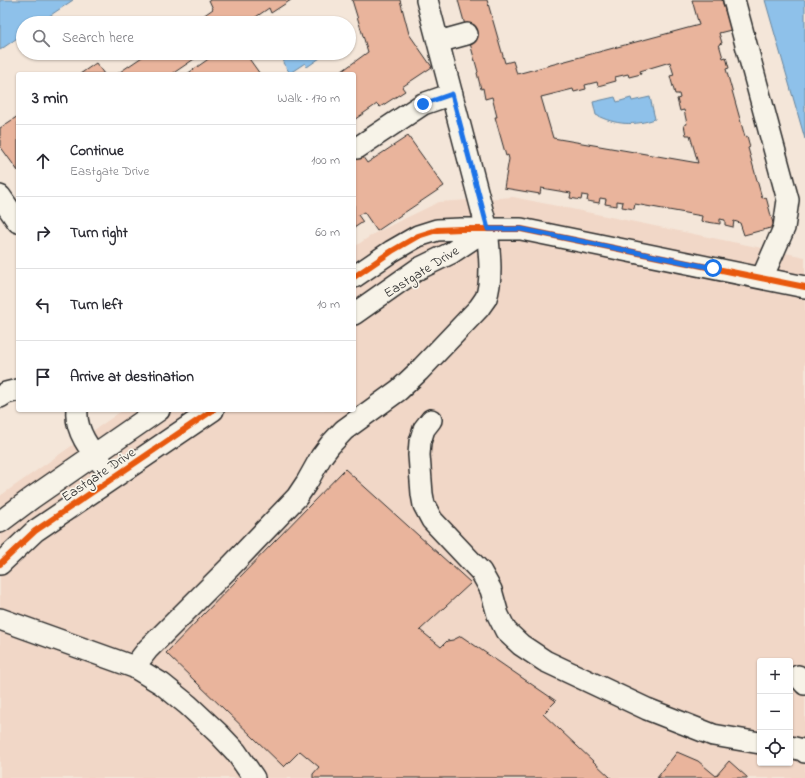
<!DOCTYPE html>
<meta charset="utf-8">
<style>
:root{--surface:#fff;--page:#f2f2f3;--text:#2b2b33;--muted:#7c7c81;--line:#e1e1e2}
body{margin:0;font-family:"Indie Flower",sans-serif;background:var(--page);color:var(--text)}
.controls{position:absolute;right:12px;bottom:12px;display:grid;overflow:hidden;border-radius:4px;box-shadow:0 1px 3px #0004}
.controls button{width:36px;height:36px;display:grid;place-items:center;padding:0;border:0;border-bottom:1px solid var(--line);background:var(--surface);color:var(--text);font:20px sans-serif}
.stop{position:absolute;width:12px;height:12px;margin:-9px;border:3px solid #1a73e8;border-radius:50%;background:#fff}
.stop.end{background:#1a73e8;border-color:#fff;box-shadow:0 1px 4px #0008}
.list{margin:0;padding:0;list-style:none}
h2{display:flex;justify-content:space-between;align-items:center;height:52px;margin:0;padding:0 16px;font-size:17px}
h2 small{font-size:13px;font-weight:400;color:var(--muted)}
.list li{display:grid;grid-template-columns:26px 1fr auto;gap:12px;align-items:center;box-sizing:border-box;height:72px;padding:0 16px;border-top:1px solid var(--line)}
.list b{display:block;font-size:15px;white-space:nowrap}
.list p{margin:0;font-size:13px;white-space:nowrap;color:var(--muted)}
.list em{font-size:13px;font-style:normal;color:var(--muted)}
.icon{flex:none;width:22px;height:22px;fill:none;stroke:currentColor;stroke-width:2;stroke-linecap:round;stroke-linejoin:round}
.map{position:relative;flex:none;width:805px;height:778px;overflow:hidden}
.search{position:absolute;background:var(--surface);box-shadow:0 1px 3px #0004;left:16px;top:16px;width:340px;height:44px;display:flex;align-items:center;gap:10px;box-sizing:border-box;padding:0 14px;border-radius:22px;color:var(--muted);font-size:15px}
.panel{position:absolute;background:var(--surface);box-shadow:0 1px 3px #0004;left:16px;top:72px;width:340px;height:340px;border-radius:4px}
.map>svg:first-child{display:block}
</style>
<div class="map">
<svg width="805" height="778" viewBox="0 0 805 778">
<rect width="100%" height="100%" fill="#f4e6d9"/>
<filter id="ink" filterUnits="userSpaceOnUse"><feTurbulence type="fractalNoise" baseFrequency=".025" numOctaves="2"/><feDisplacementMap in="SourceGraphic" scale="8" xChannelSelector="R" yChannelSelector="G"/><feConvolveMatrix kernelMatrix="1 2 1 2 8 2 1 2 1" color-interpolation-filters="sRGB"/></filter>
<g filter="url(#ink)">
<path fill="#f1d7c7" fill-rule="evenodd" d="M 513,197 L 805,257 L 805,778 L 0,778 L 0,496 L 123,410 L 354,410 L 354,247 L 375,233 L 439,202 ZM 760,661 L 790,661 L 790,763 L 760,763 Z"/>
<path fill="#8ec1ea" stroke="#66859e" d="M 0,0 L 73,0 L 39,23 L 23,23 L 23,34 L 0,50 Z
M 765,0 L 805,0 L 805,139 Z
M 288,53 L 320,53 L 318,54 L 320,58 L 307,67 L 305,63 L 290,73 L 283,63 Z
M 615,97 L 617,102 L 631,98 L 632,101 L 650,97 L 655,119 C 635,126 615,125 596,115 L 593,102 Z"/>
<path fill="#e9b49c" stroke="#2b2b2b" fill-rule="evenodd" d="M 209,0 L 291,0 L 271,13 L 269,8 L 247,23 L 193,23 L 213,9 Z
M 352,0 L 400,0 L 409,34 L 432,67 L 402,87 L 405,91 L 380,107 L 377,104 L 354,120 L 354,74 L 338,74 L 368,52 Z
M 458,0 L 487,0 L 505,63 L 513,61 L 517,74 L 699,25 L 692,0 L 722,0 L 731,30 L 719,33 L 722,43 L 719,44 L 723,58 L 726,57 L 729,68 L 726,69 L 745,137 L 747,136 L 750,147 L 748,148 L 762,198 L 766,197 L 774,227 L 744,235 L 740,223 L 734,221 L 733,227 L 725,225 L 725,220 L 720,219 L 720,224 L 701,221 L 702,216 L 635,204 L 634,209 L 622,207 L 623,202 L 617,201 L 617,206 L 605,204 L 606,199 L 600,198 L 599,203 L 587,201 L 588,196 L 582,195 L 581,200 L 570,198 L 571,193 L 541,188 L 540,194 L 504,188 L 509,159 L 508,155 L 506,156 L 495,117 L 497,117 L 492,97 L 485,99 L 483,88 L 481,89 L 477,73 L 478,72 ZM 670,62 L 674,75 L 670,76 L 675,94 L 679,94 L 680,98 L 677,99 L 680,111 L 684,110 L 687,124 L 684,125 L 686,135 L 690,135 L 698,163 L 553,138 L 541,97 L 573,89 L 574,92 L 586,89 L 585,85 L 597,82 L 598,86 L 616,81 L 615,77 L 628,74 L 629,77 L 641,74 L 640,71 Z
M 148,53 L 203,53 L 172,74 L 117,74 Z
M 217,53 L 245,53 L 260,74 L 187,74 Z
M 96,63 L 104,74 L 80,74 Z
M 18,116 L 18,171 L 0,146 L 0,128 Z
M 408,136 L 444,186 L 377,231 L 364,212 L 358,215 L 363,222 L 354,228 L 354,144 L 367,163 Z
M 345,469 L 471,583 L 420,630 L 441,647 L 447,641 L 453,640 L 461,636 L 556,701 L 543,714 L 611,778 L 313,778 L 313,774 L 319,767 L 300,751 L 284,767 L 166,653 Z
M 677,752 L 698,761 L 716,776 L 729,761 L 748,778 L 657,778 Z"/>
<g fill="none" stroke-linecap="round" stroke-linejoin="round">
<g stroke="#2b2b2b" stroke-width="24">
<path id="minor" d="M 734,0 L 788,200 L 784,228 L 762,278
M 438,42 L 467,34
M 357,148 L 423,104 L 452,94
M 0,196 L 18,222
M 354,277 L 392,251 L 418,236 L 437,230 L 461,229 L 521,229 L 805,287
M 354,314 L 418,269 L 451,253 L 487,229
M 0,397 L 6,393 L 18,390
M 77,410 C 75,431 90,450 103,465
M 431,420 L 424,429 L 420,442 L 419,455 L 422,494 L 424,505 L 432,520 L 481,572 L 491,590 L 498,615 L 506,631 L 521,645 L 545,661 L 647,709 L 713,735 L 760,743
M 0,522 L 32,498 L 159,410
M 0,564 L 35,531 L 213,410
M 0,619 L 134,667 L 162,684 L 188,705 L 219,734 L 236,752 L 254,778
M 134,667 L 148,649 L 231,566 L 297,497 L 307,482 L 321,457 L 330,445 L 344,430 L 399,390 L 419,371 L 479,308 C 481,305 484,301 486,298 C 493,279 489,249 487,229 L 427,0
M 798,676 L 805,684
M 790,747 L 803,750 L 805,752"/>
</g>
<use href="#minor" stroke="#f7f3e8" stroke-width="21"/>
<g stroke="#f7f3e8" stroke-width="8">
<path id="cycleway" d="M 354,277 L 392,251 L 418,236 L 437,230 L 461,229 L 521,229 L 805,287
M 0,564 L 35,531 L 213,410"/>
</g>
<use href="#cycleway" stroke="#e8590c" stroke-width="6"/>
</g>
</g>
<g fill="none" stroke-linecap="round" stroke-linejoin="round" filter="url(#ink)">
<path stroke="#1a73e8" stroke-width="5" d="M 423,104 L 452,94 L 488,229 L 521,229 L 713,268"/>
</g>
<g text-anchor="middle" stroke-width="3.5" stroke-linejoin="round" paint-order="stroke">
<g font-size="14" fill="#2b2b2b" stroke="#f7f3e8">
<text transform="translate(421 271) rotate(-32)" y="5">Eastgate Drive</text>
<text transform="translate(98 474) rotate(-34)" y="5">Eastgate Drive</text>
</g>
</g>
</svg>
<div class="controls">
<button>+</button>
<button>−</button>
<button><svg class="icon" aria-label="locate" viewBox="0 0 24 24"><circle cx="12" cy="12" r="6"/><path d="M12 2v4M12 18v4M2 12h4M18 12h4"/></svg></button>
</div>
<div class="stop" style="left:713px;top:268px"></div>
<div class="stop end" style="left:423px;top:104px"></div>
<div class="search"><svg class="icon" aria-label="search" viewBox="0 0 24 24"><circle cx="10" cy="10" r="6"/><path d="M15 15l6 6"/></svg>Search here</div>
<section class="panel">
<h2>3 min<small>Walk · 170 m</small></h2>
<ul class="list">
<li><svg class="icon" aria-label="ahead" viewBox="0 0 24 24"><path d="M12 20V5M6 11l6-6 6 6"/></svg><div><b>Continue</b><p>Eastgate Drive</p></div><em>100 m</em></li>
<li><svg class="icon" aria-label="right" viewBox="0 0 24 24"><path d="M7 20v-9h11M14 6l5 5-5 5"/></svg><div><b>Turn right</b></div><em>60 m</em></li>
<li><svg class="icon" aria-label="left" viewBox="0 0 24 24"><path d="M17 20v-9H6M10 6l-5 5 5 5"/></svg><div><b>Turn left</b></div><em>10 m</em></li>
<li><svg class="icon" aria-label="arrive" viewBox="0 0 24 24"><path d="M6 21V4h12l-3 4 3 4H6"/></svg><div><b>Arrive at destination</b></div></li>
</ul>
</section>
</div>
